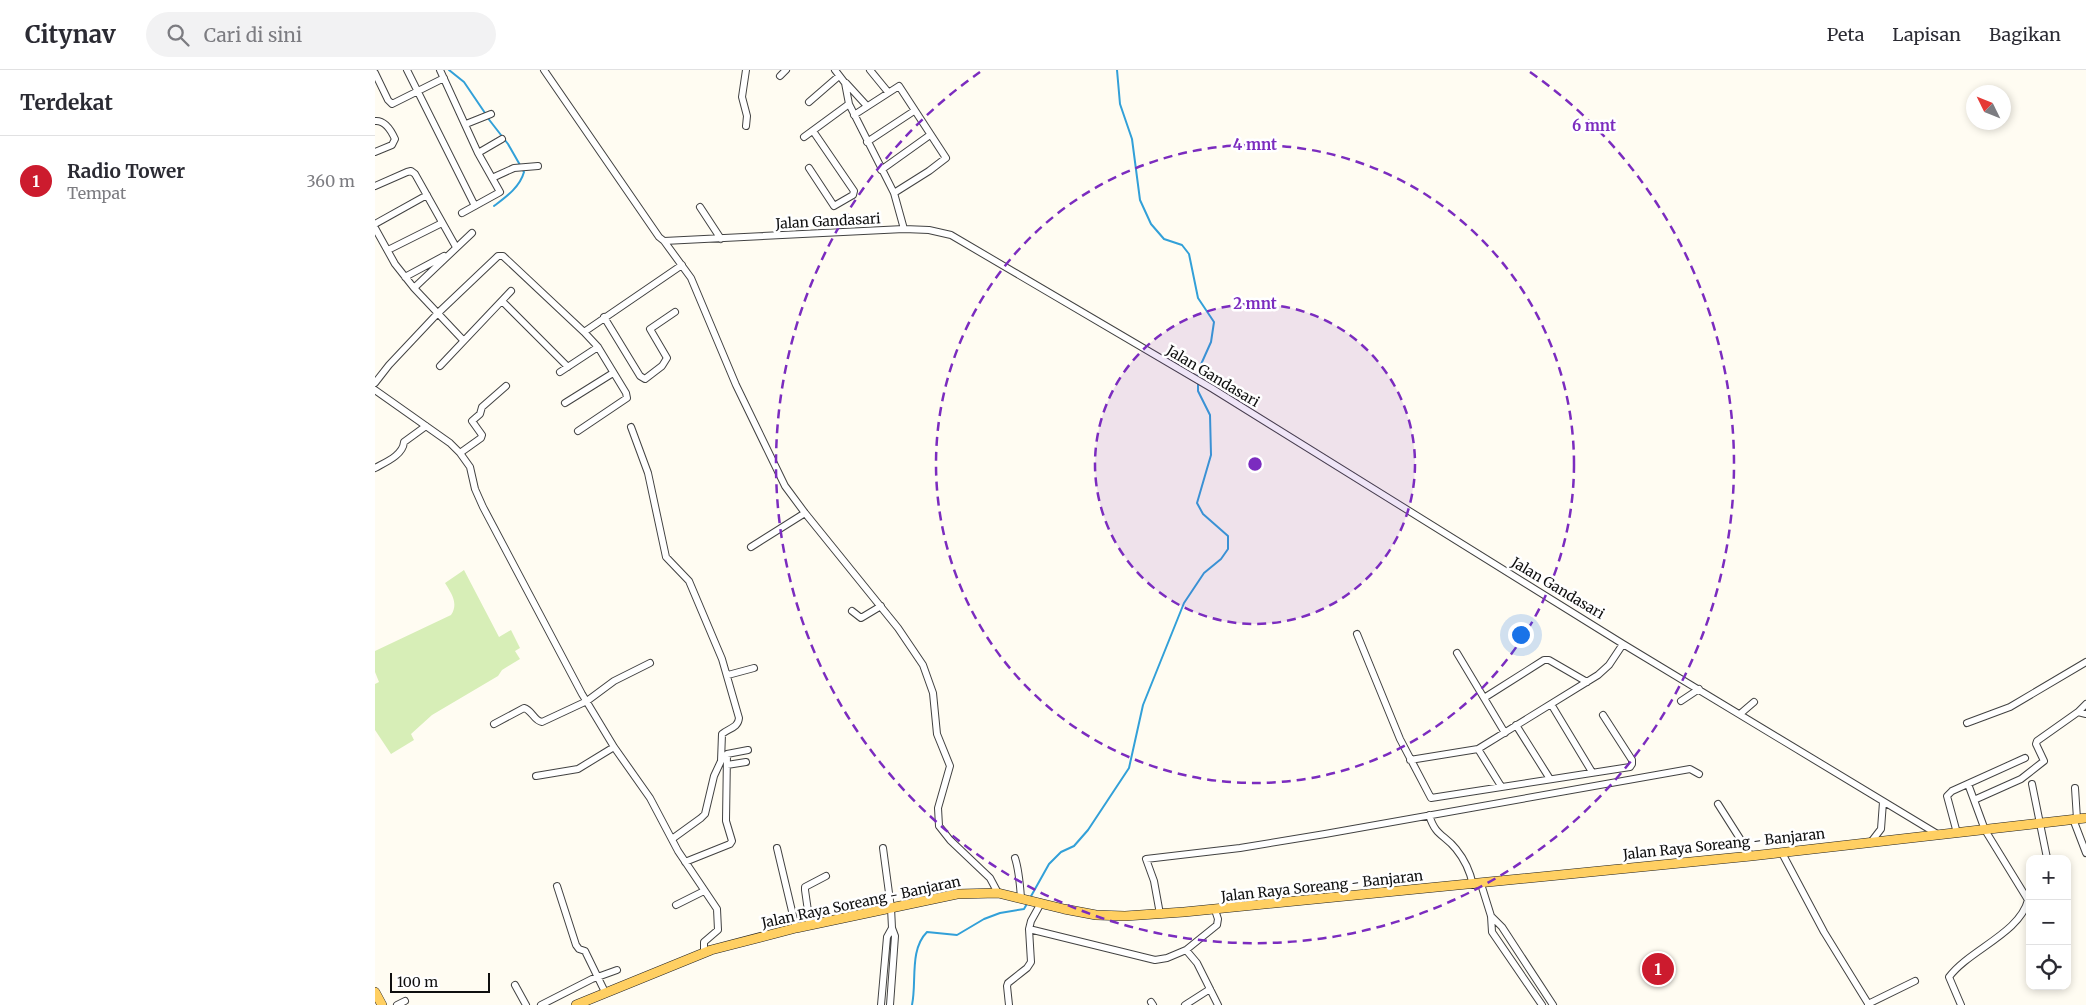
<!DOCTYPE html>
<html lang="id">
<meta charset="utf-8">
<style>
:root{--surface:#fff;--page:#f2f2f3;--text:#2b2b33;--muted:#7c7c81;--line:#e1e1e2;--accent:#cc1b2e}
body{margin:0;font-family:Merriweather,serif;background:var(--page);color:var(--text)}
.controls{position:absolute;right:15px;bottom:15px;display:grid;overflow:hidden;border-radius:10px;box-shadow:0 2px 8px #0003}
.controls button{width:45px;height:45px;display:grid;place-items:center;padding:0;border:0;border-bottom:1px solid var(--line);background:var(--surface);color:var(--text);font:25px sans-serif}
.compass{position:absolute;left:1591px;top:15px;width:45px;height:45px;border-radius:50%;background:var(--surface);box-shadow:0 2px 8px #0003;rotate:313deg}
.scale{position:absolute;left:15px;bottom:12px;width:100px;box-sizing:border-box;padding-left:5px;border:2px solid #0f0f0f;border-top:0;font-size:14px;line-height:18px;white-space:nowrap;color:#0f0f0f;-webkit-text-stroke:4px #fff;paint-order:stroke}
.you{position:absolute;left:1145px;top:564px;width:18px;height:18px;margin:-12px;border:4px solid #fff;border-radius:50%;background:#1a73e8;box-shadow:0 0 0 8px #1a73e833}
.badge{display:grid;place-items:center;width:32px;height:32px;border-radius:50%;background:var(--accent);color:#fff;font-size:16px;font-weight:700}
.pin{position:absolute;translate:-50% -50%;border:2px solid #fff;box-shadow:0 1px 5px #0006}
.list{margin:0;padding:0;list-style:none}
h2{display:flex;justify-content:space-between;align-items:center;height:65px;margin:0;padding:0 20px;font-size:21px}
h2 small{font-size:16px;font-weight:400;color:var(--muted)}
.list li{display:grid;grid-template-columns:32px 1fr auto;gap:15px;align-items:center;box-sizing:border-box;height:90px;padding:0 20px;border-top:1px solid var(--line)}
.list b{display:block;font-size:19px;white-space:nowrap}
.list p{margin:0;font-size:16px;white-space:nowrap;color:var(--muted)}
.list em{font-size:16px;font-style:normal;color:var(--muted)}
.icon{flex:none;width:28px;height:28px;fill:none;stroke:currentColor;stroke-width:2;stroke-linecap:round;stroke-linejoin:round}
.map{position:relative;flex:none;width:1711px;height:935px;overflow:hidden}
header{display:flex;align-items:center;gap:30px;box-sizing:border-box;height:70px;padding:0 25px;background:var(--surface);border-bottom:1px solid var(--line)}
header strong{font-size:24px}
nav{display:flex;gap:28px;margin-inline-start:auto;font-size:18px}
.search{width:350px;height:45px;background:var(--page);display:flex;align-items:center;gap:12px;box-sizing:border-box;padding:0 18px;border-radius:28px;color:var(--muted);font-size:19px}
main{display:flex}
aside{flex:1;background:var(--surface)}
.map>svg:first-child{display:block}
</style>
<header>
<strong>Citynav</strong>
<div class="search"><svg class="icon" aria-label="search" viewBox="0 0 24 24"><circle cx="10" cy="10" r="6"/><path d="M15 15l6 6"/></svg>Cari di sini</div>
<nav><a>Peta</a><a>Lapisan</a><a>Bagikan</a></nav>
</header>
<main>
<aside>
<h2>Terdekat<small></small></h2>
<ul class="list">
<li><span class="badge">1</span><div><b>Radio Tower</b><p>Tempat</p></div><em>360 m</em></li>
</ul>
</aside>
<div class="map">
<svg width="1711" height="935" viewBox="0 0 1711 935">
<rect width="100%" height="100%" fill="#fffcf2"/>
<path fill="#d7eeb7" d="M 89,500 L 124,567 L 136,560 L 145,578 L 140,581 L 145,589 L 127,600 L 123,606 L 57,645 L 36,664 L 39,670 L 16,684 L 0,660 L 0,614 L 4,612 L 0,602 L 0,581 L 76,545 C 84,533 76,523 70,513 Z"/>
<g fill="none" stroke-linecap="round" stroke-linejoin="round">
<path stroke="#32a0d8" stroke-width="2" d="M 74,0 L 89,12 L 110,43
M 742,0 L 745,34 L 757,69 L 765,130 L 776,154 L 789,169 L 807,175 L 814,184 L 823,228 L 839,252 L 836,272 L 823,301 L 823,308
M 112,47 L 133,74 L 145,95
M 119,136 C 131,127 145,117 149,102 L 147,99
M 655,828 L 674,794 L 686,782 L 699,776 L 713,760 L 754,698 L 768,635 L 809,533 L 829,503 L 846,489 L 853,479 L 853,466 L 828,444 L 822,433 L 836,385 L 835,345 L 823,321 L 823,312
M 537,935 C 542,912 534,880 552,862 L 582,865 L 609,849 L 625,843 L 649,839 L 653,832"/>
<g stroke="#424242" stroke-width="8">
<path id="minor" d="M 32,0 L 100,136
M 65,0 L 103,83 L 125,122 L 87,143
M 169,0 L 284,167 L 289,171 L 529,159 L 554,160 L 576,165 L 838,319 L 1248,574 L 1564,765
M 371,0 L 367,27 L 372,46 L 371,56
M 460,0 L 470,13 L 474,34 L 519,123 L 529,159
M 495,0 L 513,22
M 0,3 L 13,30 L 17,34 L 69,8
M 405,6 L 411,0
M 471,13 L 492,36
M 434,32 L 464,6
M 479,45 L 524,16 L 571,88 L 554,101 L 519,123
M 0,51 C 10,50 16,60 20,69 L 17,75 L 0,82
M 91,54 L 116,44
M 429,67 L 474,34
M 492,72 L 539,41
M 103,83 L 127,69
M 434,98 L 459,136 L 478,125 L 479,121 L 438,61
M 506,100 L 555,65
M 117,108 L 139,98 L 163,96
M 0,116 L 32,102 L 36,101 L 40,104 L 81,177
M 325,137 L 346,169
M 0,154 L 52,125
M 0,158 L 20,194 L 39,218 L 88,270
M 289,171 L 316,208 L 361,315 L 410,416 L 430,443 L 523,558 L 548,595 L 558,623 L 562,664 L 575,696 L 563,738 L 564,756 L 575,770 L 615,808 L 623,823
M 13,180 L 67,153
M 30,207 L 69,186
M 39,218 L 97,163
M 127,231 L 193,297
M 229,247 L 265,306 L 270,309 L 287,296 L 292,288 L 275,259 L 300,242
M 65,296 L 136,221
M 185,302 L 223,277
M 0,313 L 14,295 L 62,244 L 123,186 L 128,186 L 209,262
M 0,320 L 75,373 L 85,383 L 95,397 L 100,419 L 108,437 L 207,624 L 239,677 L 275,728 L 303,781 L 342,839 L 343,860 L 329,872 L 329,883
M 190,333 L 238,303
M 256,357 L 273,403 L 291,487 L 314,511 L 347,589 L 364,648 C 363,658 354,658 347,664 L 346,691 L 339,706 L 330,744 L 326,748 L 297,769
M 203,361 L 252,328 L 251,323 L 223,277 L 209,262 L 307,195
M 85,383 L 106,368 L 107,365 L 97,351 L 105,344 L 107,337 L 131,316
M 0,398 C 11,392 28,385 29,372 L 51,356
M 376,477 L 430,443
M 477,541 L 486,548 L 506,536
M 982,564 L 1025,669 L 1056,728 L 1255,697 L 1257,694 L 1257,690 L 1228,645
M 1082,583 L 1130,663
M 353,605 L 379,598
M 1109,628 L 1169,590 L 1174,590 L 1212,612
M 1306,631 L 1324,619
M 1176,634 L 1217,702
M 1703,642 L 1711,634
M 1365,644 L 1379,632
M 1592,653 L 1635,637 L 1711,592
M 119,654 L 149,638 C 157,640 159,651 167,652 L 212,631 L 239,611 L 275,593
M 1141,655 L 1175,709
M 1103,679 L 1126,716
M 1035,690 L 1103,679 L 1223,605 L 1234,595 L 1248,574
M 352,695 L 371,692
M 161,706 L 203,699 L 239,677
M 1593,714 L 1599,730
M 1657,714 L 1672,788
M 1700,718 L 1702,749
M 1343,734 L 1376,786
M 1054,745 C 1061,767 1069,764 1081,779 C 1090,790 1095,801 1098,815
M 1698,749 L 1711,783
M 1582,763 L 1572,726 L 1577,721 L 1650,688
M 1496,772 L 1506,759 L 1508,732
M 402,778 L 421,858
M 508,778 L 516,838 L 517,858 L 520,866 L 515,935
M 1407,783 L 1449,862 L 1494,935
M 640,788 C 644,800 645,814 646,828
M 310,792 L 355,774 L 357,771 L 351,751 L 352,684 L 373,680
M 1106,814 L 1116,846 L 1117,862 L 1167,935
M 182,816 L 201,875 L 204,879 L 210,881 L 230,922
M 301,835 L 329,821
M 785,844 L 779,811 L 771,789 L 865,778 L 950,764 L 1315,699 L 1324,704
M 1116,846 L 1127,857 L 1178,935
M 435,855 L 430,820 L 430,817 L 451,806
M 654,859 L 780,890 L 792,888 L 811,880 L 822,893 L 843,935
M 811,880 L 842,855 L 843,849 L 840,840
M 140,915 L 151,935
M 776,932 L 778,935
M 1493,934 L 1540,911
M 22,935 L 30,931
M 166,935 L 217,909 L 242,900
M 506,935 L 512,867 L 517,858
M 634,935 L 632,916 L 633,913 L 652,898 L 656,892 L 654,859 L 656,851 L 666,833
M 810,935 L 835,919
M 1586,935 L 1574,907 C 1594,880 1645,863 1653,830 L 1610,760 L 1599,730 L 1646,709 L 1669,691 L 1661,674 L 1662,671 L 1703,642 L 1711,644"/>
</g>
<g stroke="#202020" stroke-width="10">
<path id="major" d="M 0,922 L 7,935
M 201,935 L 336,880 L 421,858 L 582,824 L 623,823 L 689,839 L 721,845 L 750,846 L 809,842 L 1376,786 L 1711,748"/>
</g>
<use href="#minor" stroke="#fff" stroke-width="6"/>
<use href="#major" stroke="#ffcf62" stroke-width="9"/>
</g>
<circle cx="880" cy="394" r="160" fill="#7b2cbf" fill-opacity=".12"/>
<g fill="none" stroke="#7b2cbf" stroke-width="2.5" stroke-dasharray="9 6">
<circle cx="880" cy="394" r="160"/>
<circle cx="880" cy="394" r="319"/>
<path d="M1155 2A479 479 0 1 1 605 2"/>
</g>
<g text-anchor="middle" stroke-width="5" stroke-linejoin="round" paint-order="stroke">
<g font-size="14" fill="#0f0f0f" stroke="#fff">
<text transform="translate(453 151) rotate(-3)" y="5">Jalan Gandasari</text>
<text transform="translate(838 306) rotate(31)" y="5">Jalan Gandasari</text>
<text transform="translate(1183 518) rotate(31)" y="5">Jalan Gandasari</text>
<text transform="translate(1349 774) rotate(-6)" y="5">Jalan Raya Soreang - Banjaran</text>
<text transform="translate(947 816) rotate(-6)" y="5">Jalan Raya Soreang - Banjaran</text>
<text transform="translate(486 832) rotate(-12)" y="5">Jalan Raya Soreang - Banjaran</text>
</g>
</g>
<circle cx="880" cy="394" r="8" fill="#7b2cbf" stroke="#fff" stroke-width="2.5"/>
<g font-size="15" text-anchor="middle" font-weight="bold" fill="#7b2cbf" stroke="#fff" stroke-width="5" stroke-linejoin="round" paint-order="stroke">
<text x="1219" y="61">6 mnt</text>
<text x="880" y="80">4 mnt</text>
<text x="880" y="239">2 mnt</text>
</g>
</svg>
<div class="controls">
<button>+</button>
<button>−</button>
<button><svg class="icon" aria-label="locate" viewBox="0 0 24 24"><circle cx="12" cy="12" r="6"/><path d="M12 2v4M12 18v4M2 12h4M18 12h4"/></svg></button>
</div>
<svg class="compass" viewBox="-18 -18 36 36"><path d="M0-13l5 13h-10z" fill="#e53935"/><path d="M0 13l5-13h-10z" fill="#7c7c81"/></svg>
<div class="scale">100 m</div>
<div class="you"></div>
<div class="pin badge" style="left:1283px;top:899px">1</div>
</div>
</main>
